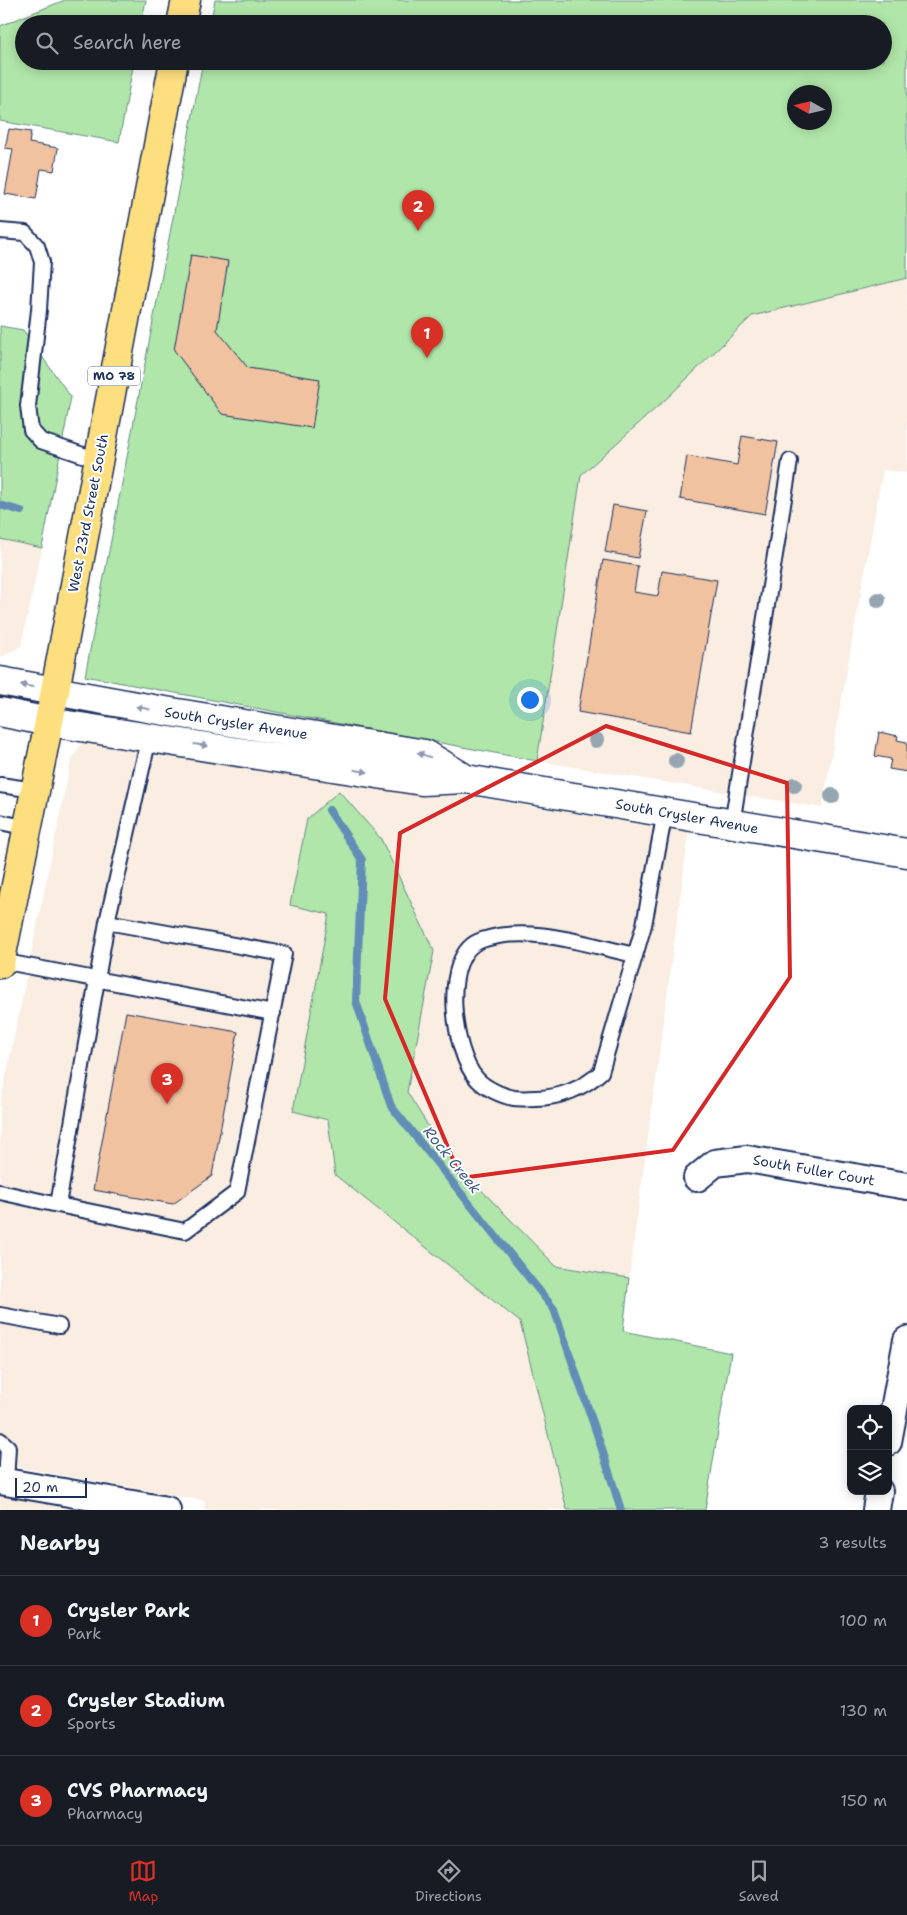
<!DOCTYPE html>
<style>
:root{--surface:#171b24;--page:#242831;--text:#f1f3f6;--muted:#9ea1a6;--line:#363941;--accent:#d93025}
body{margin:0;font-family:"Shantell Sans",sans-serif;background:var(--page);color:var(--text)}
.controls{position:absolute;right:15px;bottom:15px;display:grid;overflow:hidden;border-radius:10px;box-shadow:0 2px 12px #0003}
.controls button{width:45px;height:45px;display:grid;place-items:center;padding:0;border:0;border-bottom:1px solid var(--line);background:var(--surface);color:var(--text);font:25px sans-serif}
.compass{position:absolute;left:787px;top:85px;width:45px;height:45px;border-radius:50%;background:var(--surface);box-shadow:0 2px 12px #0003;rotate:278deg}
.scale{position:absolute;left:15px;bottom:12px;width:72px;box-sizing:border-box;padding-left:5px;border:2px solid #1b2f5e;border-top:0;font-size:14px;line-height:18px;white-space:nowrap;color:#1b2f5e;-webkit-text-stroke:4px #fff;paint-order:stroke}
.you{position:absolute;left:529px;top:699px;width:18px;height:18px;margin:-12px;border:4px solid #fff;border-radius:50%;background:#1a73e8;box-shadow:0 0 0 8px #1a73e833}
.badge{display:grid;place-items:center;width:32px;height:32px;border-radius:50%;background:var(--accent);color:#fff;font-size:16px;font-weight:700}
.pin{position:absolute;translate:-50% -41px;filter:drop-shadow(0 1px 2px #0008)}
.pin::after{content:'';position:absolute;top:26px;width:18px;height:15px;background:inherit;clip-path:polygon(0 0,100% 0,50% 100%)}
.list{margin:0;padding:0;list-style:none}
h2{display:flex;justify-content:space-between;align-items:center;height:65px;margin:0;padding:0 20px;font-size:21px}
h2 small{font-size:16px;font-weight:400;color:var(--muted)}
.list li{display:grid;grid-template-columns:32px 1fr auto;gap:15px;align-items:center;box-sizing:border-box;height:90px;padding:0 20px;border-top:1px solid var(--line)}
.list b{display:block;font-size:19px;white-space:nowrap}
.list p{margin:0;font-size:16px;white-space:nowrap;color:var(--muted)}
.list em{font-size:16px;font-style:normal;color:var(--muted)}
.icon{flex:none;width:28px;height:28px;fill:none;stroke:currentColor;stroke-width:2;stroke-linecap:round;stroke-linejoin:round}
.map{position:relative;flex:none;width:907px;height:1510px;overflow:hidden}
.search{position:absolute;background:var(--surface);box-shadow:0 2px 12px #0003;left:15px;right:15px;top:15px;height:55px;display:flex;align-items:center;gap:12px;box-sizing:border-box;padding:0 18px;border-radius:28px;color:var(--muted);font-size:19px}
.sheet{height:335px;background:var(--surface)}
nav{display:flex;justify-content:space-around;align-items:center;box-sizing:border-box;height:70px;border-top:1px solid var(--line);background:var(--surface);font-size:14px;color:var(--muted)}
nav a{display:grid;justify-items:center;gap:2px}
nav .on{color:var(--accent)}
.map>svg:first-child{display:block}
</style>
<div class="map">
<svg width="907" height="1510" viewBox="0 0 907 1510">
<rect width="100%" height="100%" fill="#fff"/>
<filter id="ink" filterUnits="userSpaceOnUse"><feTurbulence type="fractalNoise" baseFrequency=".02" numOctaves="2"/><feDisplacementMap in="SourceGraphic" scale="10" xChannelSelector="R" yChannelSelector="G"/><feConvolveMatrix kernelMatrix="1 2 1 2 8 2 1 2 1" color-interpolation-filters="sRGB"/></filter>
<g filter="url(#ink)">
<path fill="#faede2" d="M 907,278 L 907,473 L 883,470 L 822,808 L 537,761 L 581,475 L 665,400 L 752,316 Z
M 0,539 L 42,548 L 21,646 L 4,656 L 0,656 Z
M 94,736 L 689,832 L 629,1278 L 556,1266 L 445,1153 L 407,1092 L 434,951 L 307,819 L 290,905 L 329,914 L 293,1111 L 328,1120 L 335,1175 L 520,1322 L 567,1510 L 204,1510 L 205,1501 L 0,1464 L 0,1105 L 71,761 L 81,744 Z
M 0,1495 L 74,1510 L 0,1510 Z"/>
<path fill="#b0e6a9" stroke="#668a84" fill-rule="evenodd" d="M 65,0 L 146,0 L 141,24 L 24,24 L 24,61 L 134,61 L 119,142 L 0,121 L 0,26 Z
M 215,0 L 907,0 L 907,278 L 752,316 L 665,400 L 581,475 L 537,761 L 85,676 L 203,61 L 883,61 L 883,24 L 210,24 ZM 794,92 L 824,92 L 824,122 L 794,122 Z
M 0,326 L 23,330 L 71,397 L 42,548 L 0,539 Z
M 339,791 L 381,839 L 434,951 L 407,1092 L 445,1153 L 556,1266 L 629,1278 L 623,1331 L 731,1353 L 705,1510 L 567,1510 L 520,1322 L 335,1175 L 328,1120 L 293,1111 L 329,914 L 290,905 L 307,819 Z"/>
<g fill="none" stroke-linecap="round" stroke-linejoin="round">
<path stroke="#628db7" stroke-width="8" d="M 0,505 L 21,511
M 329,810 L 362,860 L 356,1001 L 391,1106 L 554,1309 L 599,1440 L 621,1510"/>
</g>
<path fill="#f0c2a0" stroke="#1b2f5e" d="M 9,129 L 31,132 L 29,143 L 58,148 L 54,171 L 41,169 L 36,199 L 5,194 L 13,149 L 5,148 Z
M 191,255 L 228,261 L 217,330 L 248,368 L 320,379 L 312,428 L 222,414 L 174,350 Z
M 742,436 L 778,442 L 765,514 L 680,499 L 687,456 L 737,465 Z
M 613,505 L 647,511 L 638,558 L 605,552 Z
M 603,560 L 638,566 L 634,592 L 658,596 L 662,571 L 717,580 L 691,732 L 578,712 Z
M 879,732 L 898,736 L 897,740 L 907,742 L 907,772 L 889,769 L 891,759 L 875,756 Z
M 126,1012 L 238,1032 L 212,1176 L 173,1204 L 93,1190 Z"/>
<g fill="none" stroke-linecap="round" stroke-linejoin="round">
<g stroke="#1b2f5e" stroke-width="18">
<path id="lane" d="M 0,231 L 25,233 L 37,246 L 42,262 L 39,310 L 28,406 L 31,430 L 41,441 L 98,460
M 0,785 L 35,790
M 0,822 L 28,828
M 732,824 L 790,461
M 107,922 L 284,954 L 237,1192 L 185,1231 L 58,1205 L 107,922 L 149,738
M 635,955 C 587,945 531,924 482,940 C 439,953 453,1054 477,1079 C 485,1088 502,1096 514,1098 C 521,1099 529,1098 536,1098 C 560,1098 584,1088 601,1072 L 644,925 L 665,812
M 1,961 L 273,1013
M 0,1192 L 58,1205
M 0,1315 L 59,1326
M 0,1440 L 8,1447 L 6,1482"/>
</g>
<g stroke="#1b2f5e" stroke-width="30">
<path id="street" d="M 697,1178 L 715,1163 L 747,1159 L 907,1186
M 888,1442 L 907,1340
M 0,1481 L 167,1510
M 876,1510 L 879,1491"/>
</g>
<g stroke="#1b2f5e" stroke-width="31">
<path id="secondary" d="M 0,681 L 153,709 L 425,754 L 466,779
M 0,712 L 49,722 L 422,781 L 466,779 L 907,853"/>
</g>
<g stroke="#1b2f5e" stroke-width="31">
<path id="primary" d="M 181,24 L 186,0
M 0,964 L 49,722 L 174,61"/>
</g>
<use href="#lane" stroke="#fff" stroke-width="14"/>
<use href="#street" stroke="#fff" stroke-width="26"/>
<use href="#secondary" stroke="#fff" stroke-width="28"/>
<use href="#primary" stroke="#fddf80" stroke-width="28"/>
</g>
<g fill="#96a6b1">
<circle cx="878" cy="600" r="8"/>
<circle cx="596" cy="740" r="8"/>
<circle cx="676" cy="761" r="8"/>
<circle cx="794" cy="785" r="8"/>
<circle cx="832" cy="796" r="8"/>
</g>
<defs><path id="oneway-solid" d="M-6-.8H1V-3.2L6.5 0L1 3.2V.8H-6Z" transform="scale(1.25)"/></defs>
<g fill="#8d97ae">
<use href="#oneway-solid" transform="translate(27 686) rotate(-170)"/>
<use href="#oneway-solid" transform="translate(143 708) rotate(-169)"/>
<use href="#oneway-solid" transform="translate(201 745) rotate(8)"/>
<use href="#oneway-solid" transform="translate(424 755) rotate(-160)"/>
<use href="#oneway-solid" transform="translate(361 771) rotate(9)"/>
</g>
</g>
<path fill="none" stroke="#d62828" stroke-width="4" stroke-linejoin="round" d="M 606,726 L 787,783 L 790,977 L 673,1150 L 461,1178 L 385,999 L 400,833 Z"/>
<g text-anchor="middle" stroke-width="4" stroke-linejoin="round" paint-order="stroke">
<rect fill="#fff" stroke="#5f6d8e" stroke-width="1" x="88" y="366.5" width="52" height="19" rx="4"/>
<g font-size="12" font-weight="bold" fill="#1b2f5e">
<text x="114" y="380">MO 78</text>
</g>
<g font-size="14" fill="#1b2f5e" stroke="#fff">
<text transform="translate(88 513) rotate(-79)" y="5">West 23rd Street South</text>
<text transform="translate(236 723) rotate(9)" y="5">South Crysler Avenue</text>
<text transform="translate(687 816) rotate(10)" y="5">South Crysler Avenue</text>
<text transform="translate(814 1170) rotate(10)" y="5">South Fuller Court</text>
</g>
<g font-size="15" font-style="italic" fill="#3f5e8a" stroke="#fff">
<text transform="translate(452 1160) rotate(51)" y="5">Rock Creek</text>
</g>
</g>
</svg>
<div class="controls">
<button><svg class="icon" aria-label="locate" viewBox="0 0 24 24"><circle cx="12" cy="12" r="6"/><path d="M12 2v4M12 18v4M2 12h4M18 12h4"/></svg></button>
<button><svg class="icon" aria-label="layers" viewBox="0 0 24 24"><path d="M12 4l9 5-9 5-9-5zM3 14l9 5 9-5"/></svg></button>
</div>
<svg class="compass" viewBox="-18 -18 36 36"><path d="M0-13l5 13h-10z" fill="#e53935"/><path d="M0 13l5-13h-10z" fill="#9ea1a6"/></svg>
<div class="scale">20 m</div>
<div class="you"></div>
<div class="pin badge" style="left:427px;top:358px">1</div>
<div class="pin badge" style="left:418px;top:231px">2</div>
<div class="pin badge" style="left:167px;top:1104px">3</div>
<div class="search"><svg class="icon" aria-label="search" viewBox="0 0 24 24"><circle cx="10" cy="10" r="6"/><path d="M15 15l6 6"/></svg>Search here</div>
</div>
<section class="sheet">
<h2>Nearby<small>3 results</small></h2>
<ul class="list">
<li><span class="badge">1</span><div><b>Crysler Park</b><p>Park</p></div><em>100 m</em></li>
<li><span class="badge">2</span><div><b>Crysler Stadium</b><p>Sports</p></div><em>130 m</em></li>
<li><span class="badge">3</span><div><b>CVS Pharmacy</b><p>Pharmacy</p></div><em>150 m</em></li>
</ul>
</section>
<nav>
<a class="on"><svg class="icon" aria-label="map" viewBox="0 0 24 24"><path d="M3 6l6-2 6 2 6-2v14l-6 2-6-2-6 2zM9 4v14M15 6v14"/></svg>Map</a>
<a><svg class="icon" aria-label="directions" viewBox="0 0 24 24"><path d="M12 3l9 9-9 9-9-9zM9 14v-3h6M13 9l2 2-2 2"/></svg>Directions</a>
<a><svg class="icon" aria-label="saved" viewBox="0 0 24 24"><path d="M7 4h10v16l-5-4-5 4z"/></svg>Saved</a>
</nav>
